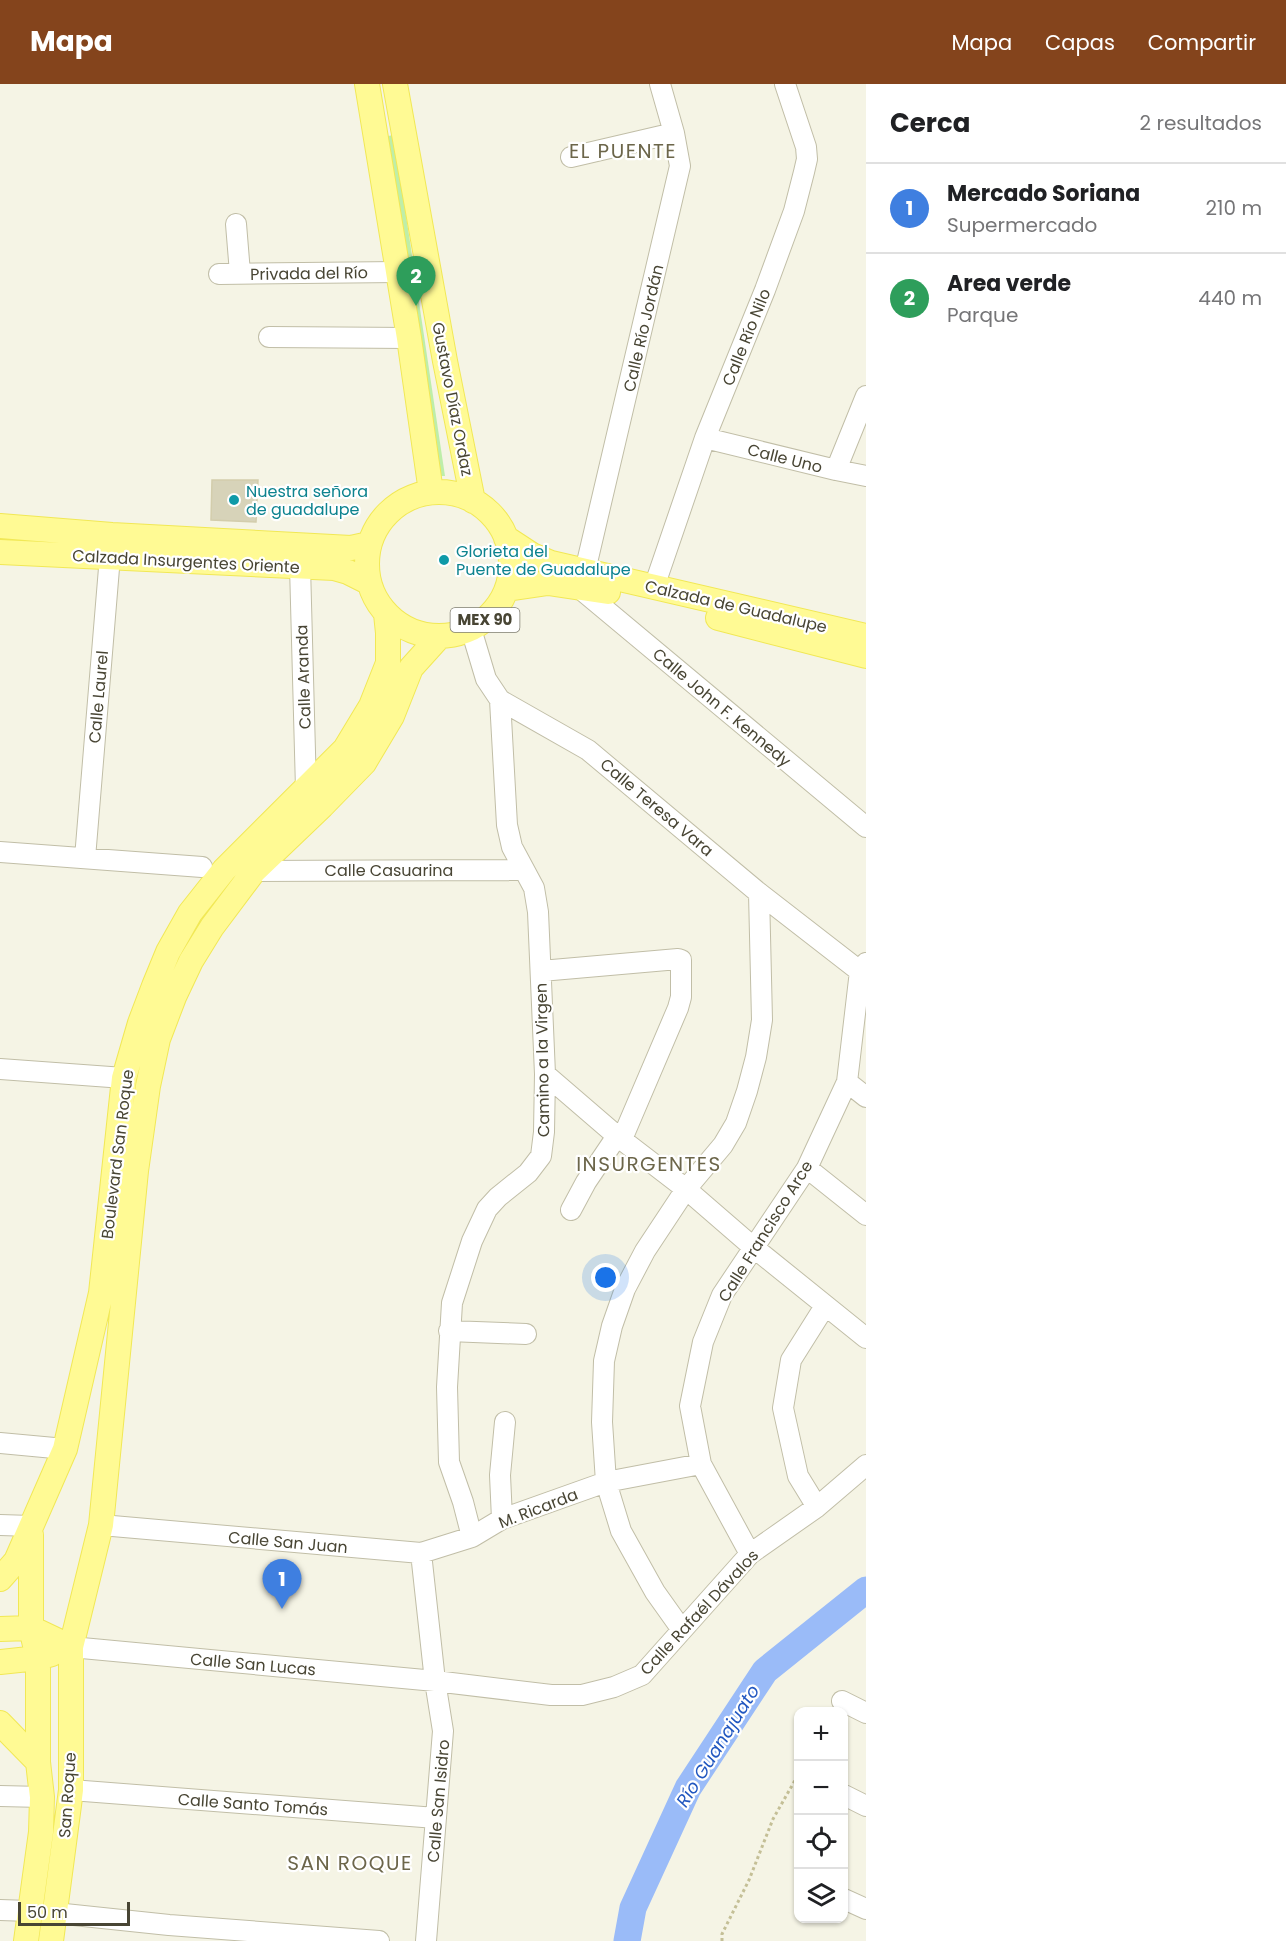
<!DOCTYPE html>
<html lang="es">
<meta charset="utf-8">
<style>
:root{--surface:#fff;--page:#f2f2f2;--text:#202124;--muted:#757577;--line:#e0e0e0;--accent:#84441c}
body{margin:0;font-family:Poppins,sans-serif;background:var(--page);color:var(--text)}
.controls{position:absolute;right:18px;bottom:18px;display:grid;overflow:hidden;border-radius:12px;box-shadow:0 2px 4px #0004}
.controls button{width:54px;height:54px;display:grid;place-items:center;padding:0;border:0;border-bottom:2px solid var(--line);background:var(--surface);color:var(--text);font:30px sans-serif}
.scale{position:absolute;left:18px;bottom:15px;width:112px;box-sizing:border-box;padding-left:6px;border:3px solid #484534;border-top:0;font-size:16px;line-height:21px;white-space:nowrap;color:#484534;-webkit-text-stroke:4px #fff;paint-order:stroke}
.you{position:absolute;left:606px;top:1194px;width:21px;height:21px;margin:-15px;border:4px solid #fff;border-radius:50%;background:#1a73e8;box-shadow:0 0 0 9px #1a73e833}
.badge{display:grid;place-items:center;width:39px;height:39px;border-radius:50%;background:var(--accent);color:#fff;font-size:20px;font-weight:700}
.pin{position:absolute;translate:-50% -50px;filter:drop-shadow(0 2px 3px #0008)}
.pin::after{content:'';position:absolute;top:32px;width:21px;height:18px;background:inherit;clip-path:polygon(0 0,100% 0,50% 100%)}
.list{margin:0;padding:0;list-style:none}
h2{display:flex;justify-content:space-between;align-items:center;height:78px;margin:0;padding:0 24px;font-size:26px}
h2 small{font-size:20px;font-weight:400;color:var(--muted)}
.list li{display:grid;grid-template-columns:39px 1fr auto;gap:18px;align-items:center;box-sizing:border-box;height:90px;padding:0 24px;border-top:2px solid var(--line)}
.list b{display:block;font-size:22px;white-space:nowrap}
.list p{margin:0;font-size:20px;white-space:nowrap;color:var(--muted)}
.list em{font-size:20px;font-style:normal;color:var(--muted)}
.icon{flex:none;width:33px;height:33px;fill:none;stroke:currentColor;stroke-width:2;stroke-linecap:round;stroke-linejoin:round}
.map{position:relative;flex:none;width:866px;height:1857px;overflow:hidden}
header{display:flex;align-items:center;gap:36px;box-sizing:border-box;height:84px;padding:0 30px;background:var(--accent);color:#fff}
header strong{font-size:28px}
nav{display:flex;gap:33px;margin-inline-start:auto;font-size:21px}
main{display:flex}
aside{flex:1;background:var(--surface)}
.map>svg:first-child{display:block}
</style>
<header>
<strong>Mapa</strong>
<nav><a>Mapa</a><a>Capas</a><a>Compartir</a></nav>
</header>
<main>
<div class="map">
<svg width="866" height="1857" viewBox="0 0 866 1857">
<rect width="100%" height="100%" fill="#f5f4e5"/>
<path fill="#beeea9" d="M 394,51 L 445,392 L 438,392 L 388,52 Z"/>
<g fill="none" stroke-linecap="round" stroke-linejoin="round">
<path stroke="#9abbf8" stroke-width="27" d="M 627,1857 L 633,1824 L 688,1704 L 765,1587 L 866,1506"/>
</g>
<path fill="#d7d3b9" stroke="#d3cdac" stroke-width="1.5" d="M 212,396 L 258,396 L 256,438 L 211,436 Z"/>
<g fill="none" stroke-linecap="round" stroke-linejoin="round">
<g stroke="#c1bea7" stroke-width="22">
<path id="minor" d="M 571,73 L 674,49
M 236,140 L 240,189
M 219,190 L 398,188
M 269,253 L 409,254
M 705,354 L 836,386 L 866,392
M 836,386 L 866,312
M 300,482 L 306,705
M 585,487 L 680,82 L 674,49 L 660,0
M 577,502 L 866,743
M 654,503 L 705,354 L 765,206 L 794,127 L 804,88 L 807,75 L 806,63 L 785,0
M 471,545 L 486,595 L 500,616 L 588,666 L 759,809 L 866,892
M 0,768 L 202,783
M 85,774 L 111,460
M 254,787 L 524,786
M 541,887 L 678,875 L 681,876 L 681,913 L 678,924 L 622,1055
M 0,985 L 124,994
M 545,990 L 617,1052 L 686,1105 L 753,1163 L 866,1254
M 847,998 L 866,1013
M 807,1084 L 866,1131
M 571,1126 L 586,1098 L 617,1052
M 449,1247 L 526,1250
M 0,1359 L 65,1365
M 817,1423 L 798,1392 L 783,1324 L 791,1276 L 825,1222
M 502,1435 L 500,1391 L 505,1338
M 0,1441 L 31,1442
M 101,1441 L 421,1469 L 472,1453 L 502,1435 L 606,1398 L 701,1380
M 472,1453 L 463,1418 L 449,1378 L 447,1303 L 452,1219 L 472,1157 L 487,1125 L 498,1113 L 528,1089 L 541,1072 L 544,1048 L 545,990 L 538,828 L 534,804 L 512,763 L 507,741 L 500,616
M 421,1469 L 435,1597 L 443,1647 L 426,1857
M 750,1470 L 701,1380 L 690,1322 L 703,1258 L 722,1211 L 807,1084 L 847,998 L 860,887 L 866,879
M 682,1546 L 655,1508 L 621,1447 L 606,1398 L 602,1338 L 604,1277 L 612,1242 L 625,1205 L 645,1167 L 686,1105 L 723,1061 L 736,1039 L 747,1007 L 756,973 L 762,936 L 759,809
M 71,1563 L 435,1597 L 551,1611 L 582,1611 L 614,1603 L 642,1591 L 750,1470 L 817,1423 L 866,1381
M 842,1617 L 866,1629
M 71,1706 L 436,1734
M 844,1711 L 866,1722
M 0,1712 L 42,1713
M 844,1815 L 866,1825
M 0,1826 L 29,1827
M 55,1829 L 169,1841 L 379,1857"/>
</g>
<g stroke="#f1e856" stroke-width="26">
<path id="major" d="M 367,0 L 409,254 L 431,408
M 395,0 L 445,277 L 473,417
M367 480a72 72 0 1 1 144 0a72 72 0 1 1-144 0Z
M 0,442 L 112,451 L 351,464 L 369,460
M 506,454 L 532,471 L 551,479 L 866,552
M 0,468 L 334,484 L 348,488 L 368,498
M 507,505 L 548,499 L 608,508
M 718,534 L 866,572
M 0,1495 L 16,1477 L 65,1365 L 101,1209 L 124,994 L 140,939 L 154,902 L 168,868 L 190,829 L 224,786 L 345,665 L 371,622 L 388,579 L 388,549 L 386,530
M 0,1545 L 31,1544 L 71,1563
M 0,1578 L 38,1574 L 52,1570
M 0,1639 L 38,1678
M 26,1857 L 41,1748 L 42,1713 L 38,1678 L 38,1574 L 31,1544 L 31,1451
M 51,1857 L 71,1706 L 71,1563 L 101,1441 L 136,1087 L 148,1002 L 158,955 L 174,913 L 191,877 L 212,843 L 254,787 L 322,722 L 364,679 L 392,632 L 411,584 L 439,553"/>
</g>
<path stroke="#c4bf96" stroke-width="3" stroke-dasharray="3 3" stroke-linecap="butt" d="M 722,1857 L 722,1850 L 749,1796 L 773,1735 L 798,1691"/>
<use href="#minor" stroke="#fff" stroke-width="20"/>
<use href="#major" stroke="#fffa94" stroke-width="24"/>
</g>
<g fill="#0f9aa8" stroke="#fff" stroke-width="2">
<circle cx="234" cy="416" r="6"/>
<circle cx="444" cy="476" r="6"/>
</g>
<g text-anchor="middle" stroke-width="4.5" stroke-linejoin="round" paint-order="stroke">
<rect fill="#fff" stroke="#7f7d71" stroke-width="1.5" x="450.5" y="524" width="69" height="24" rx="4.5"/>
<g font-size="15" font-weight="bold" fill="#484534">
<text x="485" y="541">MEX 90</text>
</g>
<g font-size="16" fill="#484534" stroke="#fff">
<text transform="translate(309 189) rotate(-1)" y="6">Privada del Río</text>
<text transform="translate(643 244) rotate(-77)" y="6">Calle Río Jordán</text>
<text transform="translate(746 253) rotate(-68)" y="6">Calle Río Nilo</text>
<text transform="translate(453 315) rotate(79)" y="6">Gustavo Díaz Ordaz</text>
<text transform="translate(785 374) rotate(14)" y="6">Calle Uno</text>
<text transform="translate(186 477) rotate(3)" y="6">Calzada Insurgentes Oriente</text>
<text transform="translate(736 522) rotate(13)" y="6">Calzada de Guadalupe</text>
<text transform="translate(303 593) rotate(-92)" y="6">Calle Aranda</text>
<text transform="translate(98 613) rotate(-85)" y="6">Calle Laurel</text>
<text transform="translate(722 623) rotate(40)" y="6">Calle John F. Kennedy</text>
<text transform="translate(657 723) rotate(40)" y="6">Calle Teresa Vara</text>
<text x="389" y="792">Calle Casuarina</text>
<text transform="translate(542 976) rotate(-91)" y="6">Camino a la Virgen</text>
<text transform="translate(117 1070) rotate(-83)" y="6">Boulevard San Roque</text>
<text transform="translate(765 1147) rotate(-58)" y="6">Calle Francisco Arce</text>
<text transform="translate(538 1424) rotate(-21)" y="6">M. Ricarda</text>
<text transform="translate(288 1458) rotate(5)" y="6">Calle San Juan</text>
<text transform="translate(699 1528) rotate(-47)" y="6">Calle Rafaél Dávalos</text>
<text transform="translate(253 1580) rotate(5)" y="6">Calle San Lucas</text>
<text transform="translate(67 1711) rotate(-86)" y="6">San Roque</text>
<text transform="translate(438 1717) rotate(-85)" y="6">Calle San Isidro</text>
<text transform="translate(253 1720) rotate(4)" y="6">Calle Santo Tomás</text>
</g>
<g font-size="16" fill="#0d838f" stroke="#fff" text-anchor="start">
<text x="246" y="413">Nuestra señora<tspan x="246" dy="18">de guadalupe</tspan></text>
<text x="456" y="473">Glorieta del<tspan x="456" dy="18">Puente de Guadalupe</tspan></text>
</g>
<g font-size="18" font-style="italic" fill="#2157c0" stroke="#fff">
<text transform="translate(718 1662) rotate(-58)" y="6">Río Guanajuato</text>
</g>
<g font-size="20" letter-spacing="1.5" fill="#6c664a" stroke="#fff">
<text x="623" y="74">EL PUENTE</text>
<text x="649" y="1087">INSURGENTES</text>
<text x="350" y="1786">SAN ROQUE</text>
</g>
</g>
</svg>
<div class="controls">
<button>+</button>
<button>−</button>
<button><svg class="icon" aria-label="locate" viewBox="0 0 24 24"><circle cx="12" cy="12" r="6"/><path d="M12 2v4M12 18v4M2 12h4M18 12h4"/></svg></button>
<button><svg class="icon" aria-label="layers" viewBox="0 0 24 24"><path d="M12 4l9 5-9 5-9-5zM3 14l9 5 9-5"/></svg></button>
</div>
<div class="scale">50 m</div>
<div class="you"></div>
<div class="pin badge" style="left:282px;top:1525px;background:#3f7fe0">1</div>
<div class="pin badge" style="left:416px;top:222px;background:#2e9e5b">2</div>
</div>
<aside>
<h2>Cerca<small>2 resultados</small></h2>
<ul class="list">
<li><span class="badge" style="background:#3f7fe0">1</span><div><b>Mercado Soriana</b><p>Supermercado</p></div><em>210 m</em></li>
<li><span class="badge" style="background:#2e9e5b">2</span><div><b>Area verde</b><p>Parque</p></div><em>440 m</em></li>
</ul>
</aside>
</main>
